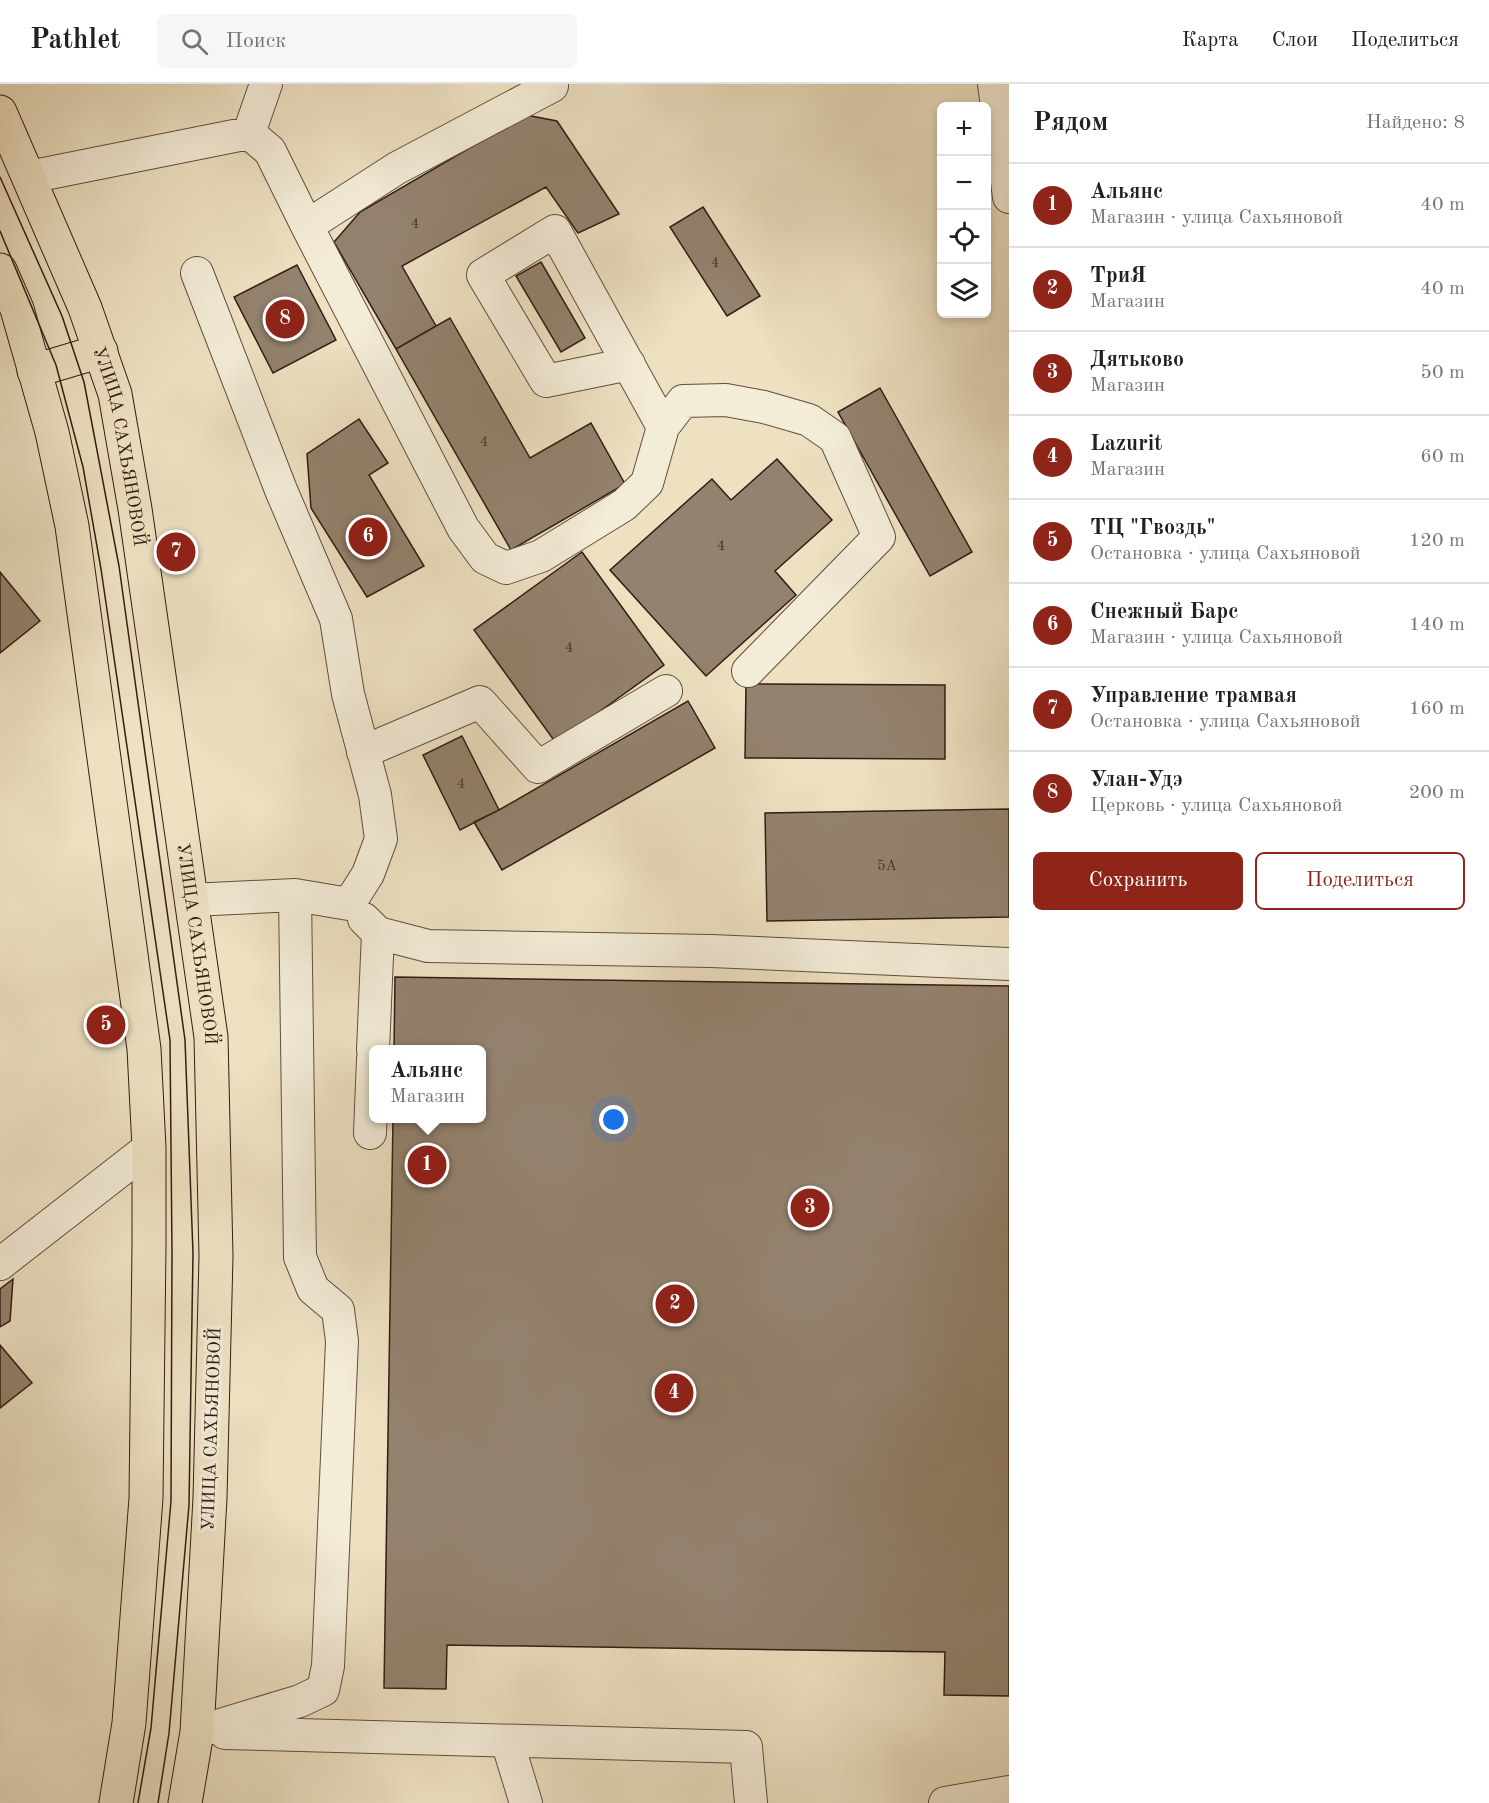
<!DOCTYPE html>
<html lang="ru">
<meta charset="utf-8">
<style>
:root{--surface:#fff;--page:#f6f6f6;--text:#202124;--muted:#757577;--line:#e0e0e0;--accent:#8f2418}
body{margin:0;font-family:"Old Standard TT",serif;background:var(--page);color:var(--text)}
.controls{position:absolute;right:18px;top:18px;display:grid;overflow:hidden;border-radius:9px;box-shadow:0 3px 9px #0003}
.controls button{width:54px;height:54px;display:grid;place-items:center;padding:0;border:0;border-bottom:2px solid var(--line);background:var(--surface);color:var(--text);font:30px sans-serif}
.you{position:absolute;left:614px;top:1036px;width:21px;height:21px;margin:-15px;border:4px solid #fff;border-radius:50%;background:#1a73e8;box-shadow:0 0 0 9px #1a73e833}
.badge{display:grid;place-items:center;width:39px;height:39px;border-radius:50%;background:var(--accent);color:#fff;font-size:20px;font-weight:700}
.pin{position:absolute;translate:-50% -50%;border:3px solid #fff;box-shadow:0 2px 6px #0006}
.popup{position:absolute;left:369px;top:961px;width:117px;height:78px;box-sizing:border-box;display:grid;place-content:center;border-radius:9px;background:var(--surface);filter:drop-shadow(0 2px 4px #0005);font-size:20px;white-space:nowrap;color:var(--muted)}
.popup b{font-size:22px;color:var(--text)}
.popup::after{content:'';position:absolute;left:50%;top:100%;margin-left:-12px;border:12px solid transparent;border-top-color:var(--surface)}
.list{margin:0;padding:0;list-style:none}
h2{display:flex;justify-content:space-between;align-items:center;height:78px;margin:0;padding:0 24px;font-size:26px}
h2 small{font-size:20px;font-weight:400;color:var(--muted)}
.list li{display:grid;grid-template-columns:39px 1fr auto;gap:18px;align-items:center;box-sizing:border-box;height:84px;padding:0 24px;border-top:2px solid var(--line)}
.list b{display:block;font-size:22px;white-space:nowrap}
.list p{margin:0;font-size:20px;white-space:nowrap;color:var(--muted)}
.list em{font-size:20px;font-style:normal;color:var(--muted)}
.actions{display:flex;gap:12px;padding:18px 24px}
.actions a{flex:1;padding:14px 0;border:2px solid var(--accent);border-radius:9px;text-align:center;font-size:21px;color:var(--accent)}
.actions .main{background:var(--accent);color:#fff}
.icon{flex:none;width:33px;height:33px;fill:none;stroke:currentColor;stroke-width:2;stroke-linecap:round;stroke-linejoin:round}
.map{position:relative;flex:none;width:1009px;height:1719px;overflow:hidden}
header{display:flex;align-items:center;gap:36px;box-sizing:border-box;height:84px;padding:0 30px;background:var(--surface);border-bottom:2px solid var(--line)}
header strong{font-size:28px}
nav{display:flex;gap:33px;margin-inline-start:auto;font-size:21px}
.search{width:420px;height:54px;background:var(--page);display:flex;align-items:center;gap:15px;box-sizing:border-box;padding:0 21px;border-radius:9px;color:var(--muted);font-size:22px}
main{display:flex}
aside{flex:1;background:var(--surface)}
.map>svg:first-child{display:block}
</style>
<header>
<strong>Pathlet</strong>
<div class="search"><svg class="icon" aria-label="search" viewBox="0 0 24 24"><circle cx="10" cy="10" r="6"/><path d="M15 15l6 6"/></svg>Поиск</div>
<nav><a>Карта</a><a>Слои</a><a>Поделиться</a></nav>
</header>
<main>
<div class="map">
<svg width="1009" height="1719" viewBox="0 0 1009 1719">
<rect width="100%" height="100%" fill="#ede1c2"/>
<filter id="stains"><feTurbulence type="fractalNoise" baseFrequency=".00333" numOctaves="4"/><feColorMatrix values="0 0 0 0 .2 0 0 0 0 .09 0 0 0 0 .02 0 0 0 .5 -.17"/></filter>
<radialGradient id="worn" r=".72"><stop offset=".6" stop-color="#630" stop-opacity="0"/><stop offset="1" stop-color="#630" stop-opacity=".3"/></radialGradient>
<path fill="#93826e" stroke="#321c13" stroke-width="1.5" d="M 526,31 L 557,37 L 619,130 L 578,149 L 546,103 L 402,182 L 436,242 L 396,265 L 334,158 L 360,128 Z
M 703,123 L 760,212 L 727,232 L 670,143 Z
M 541,178 L 585,254 L 561,268 L 516,192 Z
M 297,181 L 336,256 L 273,289 L 234,213 Z
M 450,234 L 530,374 L 591,339 L 625,400 L 511,466 L 396,265 Z
M 880,304 L 972,468 L 930,492 L 838,328 Z
M 359,335 L 388,379 L 369,391 L 424,482 L 367,513 L 311,424 L 307,370 Z
M 777,375 L 832,436 L 775,487 L 796,511 L 706,592 L 610,486 L 712,395 L 731,416 Z
M 582,468 L 664,581 L 556,659 L 474,546 Z
M 0,488 L 40,537 L 0,569 Z
M 746,600 L 945,601 L 945,675 L 745,674 Z
M 688,617 L 715,664 L 502,786 L 474,738 L 499,726 Z
M 462,652 L 499,726 L 460,746 L 423,671 Z
M 1009,725 L 1009,833 L 767,837 L 765,729 Z
M 395,893 L 1009,902 L 1009,1612 L 944,1611 L 945,1568 L 447,1561 L 446,1605 L 384,1604 L 393,1034 L 481,1034 L 481,966 L 394,966 Z
M 13,1195 L 10,1237 L 0,1243 L 0,1205 Z
M 0,1261 L 32,1299 L 0,1324 Z"/>
<g fill="none" stroke-linecap="round" stroke-linejoin="round">
<g stroke="#614d3f" stroke-width="34">
<path id="minor" d="M 994,0 L 1009,113
M 249,49 L 266,0
M 29,93 L 249,49 L 270,67 L 307,142 L 397,84 L 552,2
M 307,142 L 463,444 L 485,474 L 506,484 L 541,472 L 624,421 L 647,399 L 663,343 L 683,317 L 726,316 L 764,323 L 809,336 L 835,354 L 879,453 L 748,587
M 629,280 L 546,297 L 483,191 L 555,147 L 663,343
M 363,668 L 480,618 L 538,683 L 666,607
M 191,816 L 295,811 L 349,820 L 368,790 L 381,755 L 375,711 L 348,610 L 336,535 L 281,406 L 197,189
M 364,835 L 378,849 L 373,966
M 378,849 L 428,862 L 711,867 L 1009,880
M 370,1049 L 373,975
M 0,1180 L 149,1064
M 197,1648 L 300,1617 L 323,1606 L 328,1582 L 342,1257 L 338,1226 L 313,1205 L 300,1173 L 295,811
M 225,1649 L 746,1663 L 751,1719
M 507,1657 L 526,1719
M 945,1719 L 1009,1708"/>
</g>
<g stroke="#321c13" stroke-width="35">
<g id="major">
<path id="s1" d="M 0,28 L 85,224 L 115,310 L 135,425 L 211,953 L 216,1172 L 210,1414 L 197,1648 L 185,1719"/>
<path d="M 0,186 L 17,225 L 52,348 L 72,442 L 144,965 L 149,1064 L 149,1161 L 146,1414 L 129,1639 L 116,1719"/>
<path d="M 34,287 L 101,267"/>
</g>
</g>
<use href="#minor" stroke="#f3ecd7" stroke-width="32"/>
<use href="#major" stroke="#ede1c2" stroke-width="33"/>
<path stroke="#321c13" stroke-width="1.5" d="M 0,93 L 62,232 L 84,298 L 119,482 L 185,956 L 193,1169 L 189,1421 L 169,1649 L 158,1719
M 0,147 L 56,281 L 83,383 L 101,485 L 170,956 L 172,1169 L 171,1417 L 151,1644 L 138,1719"/>
</g>
<g text-anchor="middle" stroke-width="6" stroke-linejoin="round" paint-order="stroke">
<g font-size="15" fill="#4a362a">
<text x="415" y="144">4</text>
<text x="715" y="183">4</text>
<text x="484" y="362">4</text>
<text x="721" y="466">4</text>
<text x="569" y="568">4</text>
<text x="461" y="704">4</text>
<text x="887" y="786">5А</text>
</g>
<g font-size="18" fill="#321c13" stroke="#f3ecd7">
<text dy="6" stroke="none"><textPath href="#s1" startOffset="357">УЛИЦА САХЬЯНОВОЙ</textPath></text>
<text dy="6" stroke="none"><textPath href="#s1" startOffset="861">УЛИЦА САХЬЯНОВОЙ</textPath></text>
<text transform="translate(211 1345) rotate(-88)" y="6">УЛИЦА САХЬЯНОВОЙ</text>
</g>
</g>
<rect width="100%" height="100%" filter="url(#stains)"/>
<rect width="100%" height="100%" fill="url(#worn)"/>
</svg>
<div class="controls">
<button>+</button>
<button>−</button>
<button><svg class="icon" aria-label="locate" viewBox="0 0 24 24"><circle cx="12" cy="12" r="6"/><path d="M12 2v4M12 18v4M2 12h4M18 12h4"/></svg></button>
<button><svg class="icon" aria-label="layers" viewBox="0 0 24 24"><path d="M12 4l9 5-9 5-9-5zM3 14l9 5 9-5"/></svg></button>
</div>
<div class="you"></div>
<div class="pin badge" style="left:427px;top:1081px">1</div>
<div class="popup"><b>Альянс</b>Магазин</div>
<div class="pin badge" style="left:675px;top:1220px">2</div>
<div class="pin badge" style="left:810px;top:1124px">3</div>
<div class="pin badge" style="left:674px;top:1309px">4</div>
<div class="pin badge" style="left:106px;top:941px">5</div>
<div class="pin badge" style="left:368px;top:453px">6</div>
<div class="pin badge" style="left:176px;top:468px">7</div>
<div class="pin badge" style="left:285px;top:235px">8</div>
</div>
<aside>
<h2>Рядом<small>Найдено: 8</small></h2>
<ul class="list">
<li><span class="badge">1</span><div><b>Альянс</b><p>Магазин · улица Сахьяновой</p></div><em>40 m</em></li>
<li><span class="badge">2</span><div><b>ТриЯ</b><p>Магазин</p></div><em>40 m</em></li>
<li><span class="badge">3</span><div><b>Дятьково</b><p>Магазин</p></div><em>50 m</em></li>
<li><span class="badge">4</span><div><b>Lazurit</b><p>Магазин</p></div><em>60 m</em></li>
<li><span class="badge">5</span><div><b>ТЦ &quot;Гвоздь&quot;</b><p>Остановка · улица Сахьяновой</p></div><em>120 m</em></li>
<li><span class="badge">6</span><div><b>Снежный Барс</b><p>Магазин · улица Сахьяновой</p></div><em>140 m</em></li>
<li><span class="badge">7</span><div><b>Управление трамвая</b><p>Остановка · улица Сахьяновой</p></div><em>160 m</em></li>
<li><span class="badge">8</span><div><b>Улан-Удэ</b><p>Церковь · улица Сахьяновой</p></div><em>200 m</em></li>
</ul>
<div class="actions"><a class="main">Сохранить</a><a>Поделиться</a></div>
</aside>
</main>
